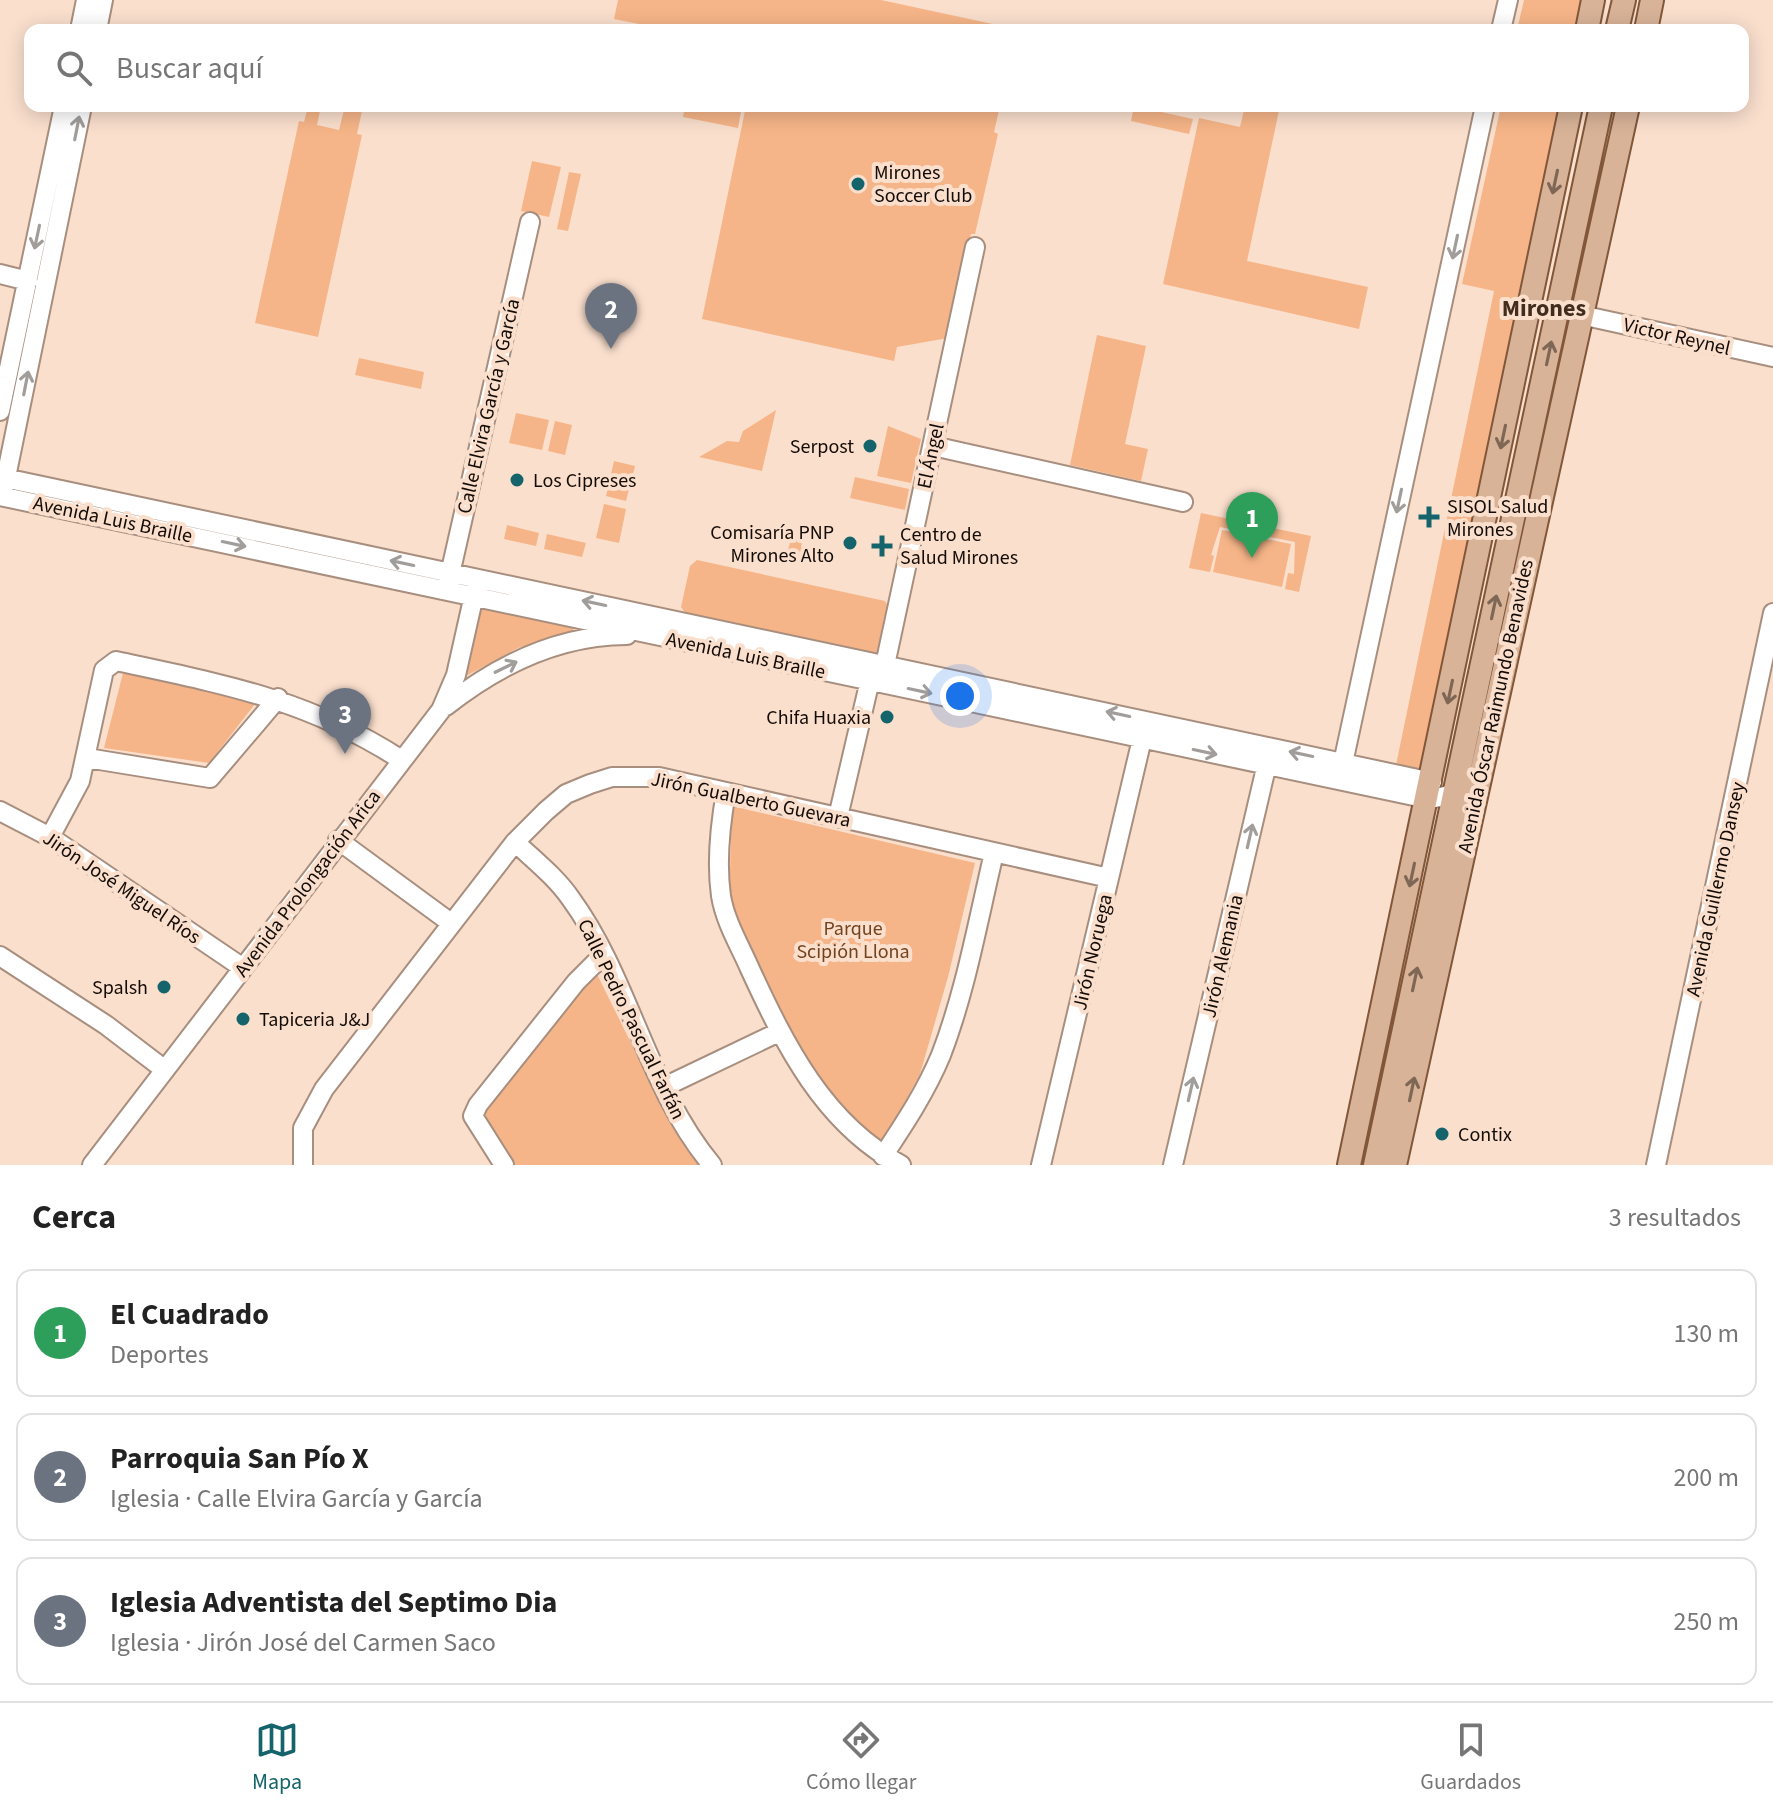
<!DOCTYPE html>
<html lang="es">
<meta charset="utf-8">
<style>
:root{--surface:#fff;--page:#f6f6f6;--text:#222;--muted:#767676;--line:#e0e0e0;--accent:#15636b}
body{margin:0;font-family:"Source Sans 3",sans-serif;background:var(--page);color:var(--text)}
.you{position:absolute;left:960px;top:696px;width:28px;height:28px;margin:-20px;border:6px solid #fff;border-radius:50%;background:#1a73e8;box-shadow:0 0 0 12px #1a73e833}
.badge{display:grid;place-items:center;width:52px;height:52px;border-radius:50%;background:var(--accent);color:#fff;font-size:26px;font-weight:700}
.pin{position:absolute;translate:-50% -66px;filter:drop-shadow(0 2px 4px #0008)}
.pin::after{content:'';position:absolute;top:42px;width:28px;height:24px;background:inherit;clip-path:polygon(0 0,100% 0,50% 100%)}
.list{margin:0;padding:0;list-style:none}
h2{display:flex;justify-content:space-between;align-items:center;height:104px;margin:0;padding:0 32px;font-size:34px}
h2 small{font-size:26px;font-weight:400;color:var(--muted)}
.list li{display:grid;grid-template-columns:52px 1fr auto;gap:24px;align-items:center;box-sizing:border-box;height:128px;margin:0 16px 16px;padding:0 16px;border:2px solid var(--line);border-radius:16px}
.list b{display:block;font-size:30px;white-space:nowrap}
.list p{margin:0;font-size:26px;white-space:nowrap;color:var(--muted)}
.list em{font-size:26px;font-style:normal;color:var(--muted)}
.icon{flex:none;width:44px;height:44px;fill:none;stroke:currentColor;stroke-width:2;stroke-linecap:round;stroke-linejoin:round}
.map{position:relative;flex:none;width:1773px;height:1165px;overflow:hidden}
.search{position:absolute;background:var(--surface);box-shadow:0 4px 20px #0003;left:24px;right:24px;top:24px;height:88px;display:flex;align-items:center;gap:20px;box-sizing:border-box;padding:0 28px;border-radius:16px;color:var(--muted);font-size:30px}
.sheet{height:536px;background:var(--surface)}
nav{display:flex;justify-content:space-around;align-items:center;box-sizing:border-box;height:112px;border-top:2px solid var(--line);background:var(--surface);font-size:22px;color:var(--muted)}
nav a{display:grid;justify-items:center;gap:4px}
nav .on{color:var(--accent)}
.map>svg:first-child{display:block}
</style>
<div class="map">
<svg width="1773" height="1165" viewBox="0 0 1773 1165">
<rect width="100%" height="100%" fill="#fadfcd"/>
<path fill="#f6b588" d="M 618,0 L 881,0 L 1016,29 L 669,30 L 614,19 Z
M 1524,0 L 1581,0 L 1575,30 L 1517,30 Z
M 308,106 L 321,106 L 317,125 L 339,130 L 345,106 L 363,106 L 357,134 L 362,135 L 318,337 L 255,323 L 299,121 L 304,122 Z
M 685,106 L 742,106 L 738,128 L 683,117 Z
M 746,106 L 1000,106 L 994,132 L 998,134 L 975,234 L 971,234 L 948,338 L 897,347 L 894,361 L 702,319 Z
M 1134,106 L 1193,119 L 1189,134 L 1131,121 Z
M 1245,106 L 1280,106 L 1247,261 L 1368,287 L 1359,329 L 1163,284 L 1199,118 L 1240,127 Z
M 1501,106 L 1559,106 L 1422,771 L 1395,770 L 1494,291 L 1462,284 Z
M 532,161 L 561,167 L 549,217 L 521,211 Z
M 569,172 L 581,174 L 568,231 L 557,229 Z
M 1097,335 L 1146,346 L 1125,444 L 1148,449 L 1141,481 L 1070,465 Z
M 359,358 L 424,372 L 421,389 L 355,375 Z
M 776,410 L 762,471 L 699,457 L 727,441 L 739,442 L 743,431 Z
M 516,413 L 549,420 L 542,450 L 509,443 Z
M 555,421 L 572,425 L 565,455 L 548,451 Z
M 888,426 L 921,439 L 911,483 L 877,476 Z
M 614,461 L 635,466 L 626,501 L 606,496 Z
M 855,477 L 909,489 L 905,510 L 850,498 Z
M 604,504 L 626,509 L 619,543 L 596,538 Z
M 1201,513 L 1311,536 L 1299,592 L 1285,589 L 1288,573 L 1294,574 L 1295,542 L 1220,527 L 1211,555 L 1214,556 L 1210,572 L 1189,568 Z
M 507,525 L 539,533 L 536,546 L 504,539 Z
M 1222,530 L 1291,544 L 1282,587 L 1213,572 Z
M 547,534 L 586,543 L 582,557 L 544,549 Z
M 792,535 L 803,537 L 801,547 L 817,551 L 814,565 L 792,559 L 788,550 Z
M 697,560 L 885,601 L 889,608 L 878,654 L 686,614 L 681,607 L 690,566 Z
M 482,604 L 574,626 L 573,631 L 518,648 L 464,677 Z
M 123,673 L 254,698 L 255,704 L 209,763 L 104,748 Z
M 732,806 L 975,863 L 948,977 L 920,1074 L 882,1144 L 838,1106 L 771,1006 L 729,905 Z
M 595,970 L 632,1045 L 701,1165 L 512,1165 L 479,1118 Z"/>
<g fill="none" stroke-linecap="round" stroke-linejoin="round">
<g stroke="#a78e7e" stroke-width="22">
<path id="minor" d="M 80,30 L 86,0
M 97,30 L 103,0
M 1501,30 L 1508,0
M 0,274 L 28,281
M 1581,315 L 1773,357
M 0,411 L 64,106
M 933,446 L 1183,502
M 0,477 L 1432,782
M 4,487 L 82,106
M 0,496 L 1428,799 L 1446,796 L 1464,786
M 448,583 L 530,222
M 446,706 C 498,665 560,635 627,635
M 87,758 L 210,778 L 278,698
M 1343,763 L 1485,106
M 726,792 C 720,826 716,861 721,896 C 725,921 740,946 750,969 C 785,1045 824,1124 901,1165
M 0,811 L 50,837 L 243,968
M 838,817 L 870,680 L 885,665 L 975,247
M 50,837 L 80,781 L 104,670 L 116,661 C 222,684 307,699 400,759
M 338,840 L 451,923
M 515,842 C 534,860 556,877 571,899 C 630,980 647,1088 712,1165
M 0,956 L 106,1025 L 165,1070
M 664,1087 L 779,1032
M 883,1156 C 905,1123 926,1091 941,1055 C 966,990 978,920 994,853
M 92,1165 L 441,710 L 456,675 L 476,586
M 303,1165 L 303,1128 L 324,1089 L 515,842 L 546,811 L 566,794 L 590,784 L 612,777 L 659,777 L 1109,878
M 504,1165 L 473,1116 L 478,1105 L 576,982 L 603,955
M 1041,1165 L 1142,739
M 1173,1165 L 1269,755
M 1656,1165 L 1773,613"/>
</g>
<g stroke="#825739" stroke-width="26">
<path id="major" d="M 1587,30 L 1593,0
M 1617,30 L 1624,0
M 1646,30 L 1652,0
M 1349,1165 L 1571,106
M 1375,1165 L 1601,106
M 1395,1165 L 1628,106"/>
</g>
<use href="#minor" stroke="#fff" stroke-width="18"/>
<use href="#major" stroke="#d8b398" stroke-width="22"/>
</g>
<defs><path id="oneway-shaft" d="M-6 0H5M1.5-3L5.5 0L1.5 3" fill="none" stroke-width="1.6" stroke-linecap="round" stroke-linejoin="round" transform="scale(2)"/></defs>
<g stroke="#a19d9b">
<use href="#oneway-shaft" transform="translate(77 128) rotate(-79)"/>
<use href="#oneway-shaft" transform="translate(37 237) rotate(102)"/>
<use href="#oneway-shaft" transform="translate(1455 247) rotate(102)"/>
<use href="#oneway-shaft" transform="translate(26 383) rotate(-79)"/>
<use href="#oneway-shaft" transform="translate(1399 501) rotate(102)"/>
<use href="#oneway-shaft" transform="translate(234 544) rotate(12)"/>
<use href="#oneway-shaft" transform="translate(402 563) rotate(-168)"/>
<use href="#oneway-shaft" transform="translate(594 603) rotate(-168)"/>
<use href="#oneway-shaft" transform="translate(506 667) rotate(-26)"/>
<use href="#oneway-shaft" transform="translate(920 691) rotate(12)"/>
<use href="#oneway-shaft" transform="translate(1118 714) rotate(-168)"/>
<use href="#oneway-shaft" transform="translate(1205 752) rotate(12)"/>
<use href="#oneway-shaft" transform="translate(1301 754) rotate(-168)"/>
<use href="#oneway-shaft" transform="translate(1250 836) rotate(-77)"/>
<use href="#oneway-shaft" transform="translate(1191 1089) rotate(-77)"/>
</g>
<g stroke="#7f6756">
<use href="#oneway-shaft" transform="translate(1555 182) rotate(102)"/>
<use href="#oneway-shaft" transform="translate(1549 353) rotate(-78)"/>
<use href="#oneway-shaft" transform="translate(1503 437) rotate(102)"/>
<use href="#oneway-shaft" transform="translate(1494 607) rotate(-78)"/>
<use href="#oneway-shaft" transform="translate(1450 692) rotate(102)"/>
<use href="#oneway-shaft" transform="translate(1412 875) rotate(102)"/>
<use href="#oneway-shaft" transform="translate(1415 979) rotate(-78)"/>
<use href="#oneway-shaft" transform="translate(1412 1089) rotate(-78)"/>
</g>
<g fill="#15636b" stroke="#fadfcd" stroke-width="3">
<circle cx="858" cy="184" r="8"/>
<circle cx="870" cy="446" r="8"/>
<circle cx="517" cy="480" r="8"/>
<path d="M1425 505h8v8h8v8h-8v8h-8v-8h-8v-8h8z"/>
<circle cx="850" cy="543" r="8"/>
<path d="M878 534h8v8h8v8h-8v8h-8v-8h-8v-8h8z"/>
<circle cx="887" cy="717" r="8"/>
<circle cx="164" cy="987" r="8"/>
<circle cx="243" cy="1019" r="8"/>
<circle cx="1442" cy="1134" r="8"/>
</g>
<g text-anchor="middle" stroke-width="8" stroke-linejoin="round" paint-order="stroke">
<g font-size="20" fill="#130b06" stroke="#fadfcd" text-anchor="start">
<text x="874" y="179">Mirones<tspan x="874" dy="23">Soccer Club</tspan></text>
<text x="854" y="453" text-anchor="end">Serpost</text>
<text x="533" y="487">Los Cipreses</text>
<text x="1447" y="513">SISOL Salud<tspan x="1447" dy="23">Mirones</tspan></text>
<text x="834" y="539" text-anchor="end">Comisaría PNP<tspan x="834" dy="23">Mirones Alto</tspan></text>
<text x="900" y="541">Centro de<tspan x="900" dy="23">Salud Mirones</tspan></text>
<text x="871" y="724" text-anchor="end">Chifa Huaxia</text>
<text x="148" y="994" text-anchor="end">Spalsh</text>
<text x="259" y="1026">Tapiceria J&amp;J</text>
<text x="1458" y="1141">Contix</text>
</g>
<g font-size="20" fill="#130b06" stroke="#fadfcd">
<text transform="translate(1677 336) rotate(13)" y="7">Victor Reynel</text>
<text transform="translate(488 406) rotate(-77)" y="7">Calle Elvira García y García</text>
<text transform="translate(930 456) rotate(-78)" y="7">El Ángel</text>
<text transform="translate(113 519) rotate(12)" y="7">Avenida Luis Braille</text>
<text transform="translate(746 655) rotate(12)" y="7">Avenida Luis Braille</text>
<text transform="translate(1495 706) rotate(-78)" y="7">Avenida Óscar Raimundo Benavides</text>
<text transform="translate(751 799) rotate(12)" y="7">Jirón Gualberto Guevara</text>
<text transform="translate(307 883) rotate(-53)" y="7">Avenida Prolongación Arica</text>
<text transform="translate(122 887) rotate(34)" y="7">Jirón José Miguel Ríos</text>
<text transform="translate(1715 889) rotate(-78)" y="7">Avenida Guillermo Dansey</text>
<text transform="translate(1092 952) rotate(-77)" y="7">Jirón Noruega</text>
<text transform="translate(1222 956) rotate(-77)" y="7">Jirón Alemania</text>
<text transform="translate(632 1019) rotate(64)" y="7">Calle Pedro Pascual Farfán</text>
</g>
<g font-size="20" fill="#73431e" stroke="#fadfcd">
<text x="853" y="935">Parque<tspan x="853" dy="23">Scipión Llona</tspan></text>
</g>
<g font-size="24" font-weight="bold" fill="#412c1e" stroke="#fadfcd">
<text x="1544" y="316">Mirones</text>
</g>
</g>
</svg>
<div class="you"></div>
<div class="pin badge" style="left:1252px;top:558px;background:#2e9e5b">1</div>
<div class="pin badge" style="left:611px;top:349px;background:#6b7280">2</div>
<div class="pin badge" style="left:345px;top:754px;background:#6b7280">3</div>
<div class="search"><svg class="icon" aria-label="search" viewBox="0 0 24 24"><circle cx="10" cy="10" r="6"/><path d="M15 15l6 6"/></svg>Buscar aquí</div>
</div>
<section class="sheet">
<h2>Cerca<small>3 resultados</small></h2>
<ul class="list">
<li><span class="badge" style="background:#2e9e5b">1</span><div><b>El Cuadrado</b><p>Deportes</p></div><em>130 m</em></li>
<li><span class="badge" style="background:#6b7280">2</span><div><b>Parroquia San Pío X</b><p>Iglesia · Calle Elvira García y García</p></div><em>200 m</em></li>
<li><span class="badge" style="background:#6b7280">3</span><div><b>Iglesia Adventista del Septimo Dia</b><p>Iglesia · Jirón José del Carmen Saco</p></div><em>250 m</em></li>
</ul>
</section>
<nav>
<a class="on"><svg class="icon" aria-label="map" viewBox="0 0 24 24"><path d="M3 6l6-2 6 2 6-2v14l-6 2-6-2-6 2zM9 4v14M15 6v14"/></svg>Mapa</a>
<a><svg class="icon" aria-label="directions" viewBox="0 0 24 24"><path d="M12 3l9 9-9 9-9-9zM9 14v-3h6M13 9l2 2-2 2"/></svg>Cómo llegar</a>
<a><svg class="icon" aria-label="saved" viewBox="0 0 24 24"><path d="M7 4h10v16l-5-4-5 4z"/></svg>Guardados</a>
</nav>
